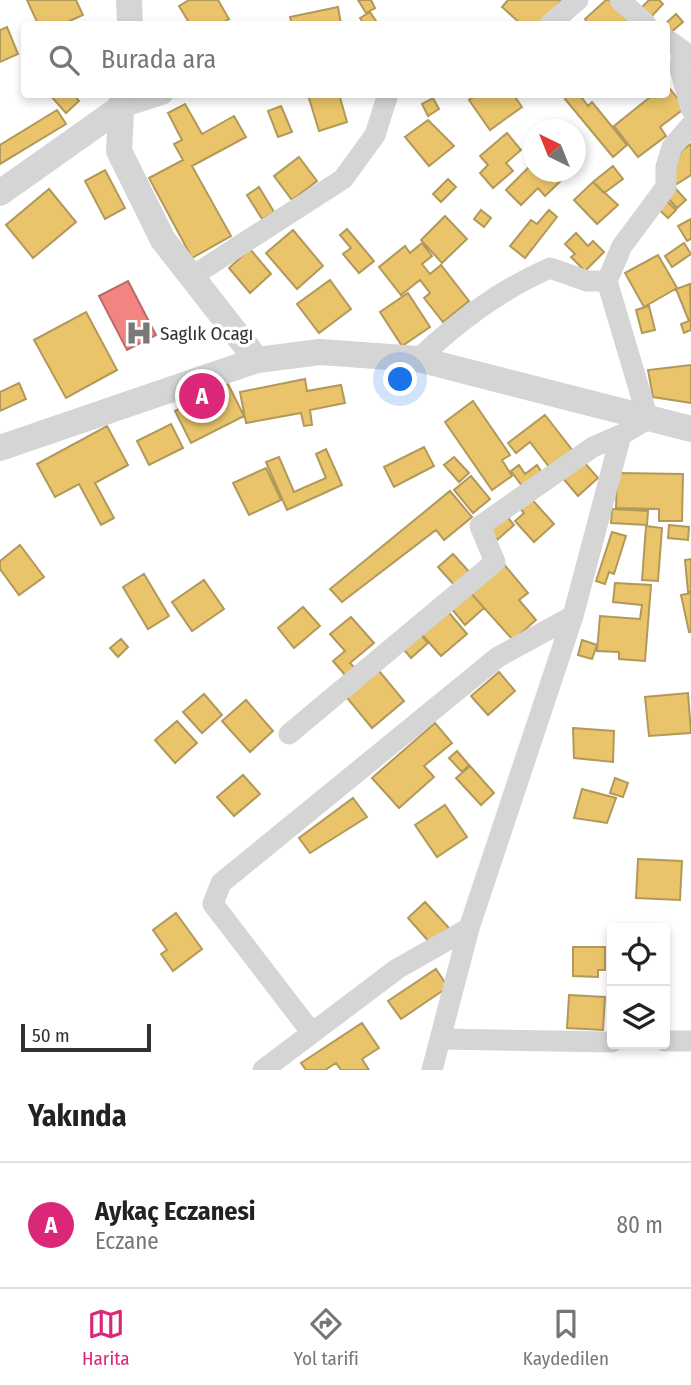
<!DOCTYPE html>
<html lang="tr">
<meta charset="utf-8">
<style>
:root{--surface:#fff;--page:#f2f2f2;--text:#222;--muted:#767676;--line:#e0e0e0;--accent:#db2777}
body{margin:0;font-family:"Fira Sans Condensed",sans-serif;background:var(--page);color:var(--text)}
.controls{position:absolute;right:21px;bottom:21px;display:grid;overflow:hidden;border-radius:7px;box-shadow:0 4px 10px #0003}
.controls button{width:63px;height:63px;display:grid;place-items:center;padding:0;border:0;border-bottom:2px solid var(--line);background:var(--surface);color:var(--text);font:35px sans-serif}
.compass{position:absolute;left:523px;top:119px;width:63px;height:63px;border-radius:50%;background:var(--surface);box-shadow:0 4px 10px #0003;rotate:317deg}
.scale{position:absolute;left:21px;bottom:18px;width:130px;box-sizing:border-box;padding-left:7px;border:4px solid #313131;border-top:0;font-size:19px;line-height:24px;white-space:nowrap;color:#313131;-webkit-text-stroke:5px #fff;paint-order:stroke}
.you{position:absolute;left:401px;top:380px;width:24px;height:24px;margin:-18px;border:5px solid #fff;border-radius:50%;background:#1a73e8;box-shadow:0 0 0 10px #1a73e833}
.badge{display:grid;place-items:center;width:46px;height:46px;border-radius:50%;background:var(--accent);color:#fff;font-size:23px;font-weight:700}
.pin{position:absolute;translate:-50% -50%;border:4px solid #fff;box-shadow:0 2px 7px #0006}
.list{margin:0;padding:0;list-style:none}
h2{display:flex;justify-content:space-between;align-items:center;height:91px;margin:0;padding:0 28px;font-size:30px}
h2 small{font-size:23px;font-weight:400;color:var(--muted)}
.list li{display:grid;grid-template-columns:46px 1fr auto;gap:21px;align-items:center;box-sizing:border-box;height:126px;padding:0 28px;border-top:2px solid var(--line)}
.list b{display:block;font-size:26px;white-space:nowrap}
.list p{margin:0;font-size:23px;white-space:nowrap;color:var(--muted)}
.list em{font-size:23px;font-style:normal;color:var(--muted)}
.icon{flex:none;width:38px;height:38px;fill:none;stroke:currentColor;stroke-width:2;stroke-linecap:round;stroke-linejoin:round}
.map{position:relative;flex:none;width:691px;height:1070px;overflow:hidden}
.search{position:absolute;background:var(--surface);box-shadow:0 4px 10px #0003;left:21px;right:21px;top:21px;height:77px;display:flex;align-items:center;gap:18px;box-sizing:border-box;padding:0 24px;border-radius:7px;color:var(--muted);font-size:26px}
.sheet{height:217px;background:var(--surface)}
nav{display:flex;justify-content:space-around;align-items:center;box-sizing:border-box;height:98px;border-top:2px solid var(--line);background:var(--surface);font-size:19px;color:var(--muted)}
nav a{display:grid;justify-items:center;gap:4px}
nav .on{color:var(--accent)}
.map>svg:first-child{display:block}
</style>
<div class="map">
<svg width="691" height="1070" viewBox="0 0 691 1070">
<rect width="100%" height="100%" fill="#fff"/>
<path fill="#e9c46a" stroke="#b29859" stroke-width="2" d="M 27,0 L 76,0 L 83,15 L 63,24 L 38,24 Z
M 189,0 L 218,0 L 229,19 L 220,24 L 190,24 L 179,6 Z
M 358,0 L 371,0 L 375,8 L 366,13 Z
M 508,0 L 562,0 L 539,24 L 521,24 L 502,7 Z
M 606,0 L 609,0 L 631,24 L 589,24 L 585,19 Z
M 649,0 L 659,0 L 663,4 L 650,18 L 641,8 Z
M 338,7 L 341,24 L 292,24 L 290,17 Z
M 370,12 L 378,24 L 364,24 L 360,18 Z
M 676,14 L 683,22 L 669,34 L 665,24 Z
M 7,27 L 18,54 L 0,62 L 0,30 Z
M 667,85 L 685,108 L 660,127 L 666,136 L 638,157 L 614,126 L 654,94 L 666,94 Z
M 49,94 L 73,94 L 79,101 L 66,113 Z
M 339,94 L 347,122 L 319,131 L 308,95 Z
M 477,94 L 513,94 L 522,107 L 490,130 L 469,100 Z
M 570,94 L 579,94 L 588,106 L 592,102 L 627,145 L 613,157 L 565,99 Z
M 433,98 L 439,109 L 428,116 L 422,104 Z
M 185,104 L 202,134 L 234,116 L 246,137 L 192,166 L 231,236 L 192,258 L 149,178 L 183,160 L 174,144 L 182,140 L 168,113 Z
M 281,106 L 292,132 L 278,137 L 268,111 Z
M 57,110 L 66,124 L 0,164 L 0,145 Z
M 428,120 L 454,146 L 429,166 L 405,137 Z
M 507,133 L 521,150 L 506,163 L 513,171 L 493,188 L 480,173 L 488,165 L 480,156 Z
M 691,144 L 691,175 L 677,184 L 671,175 L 682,150 Z
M 299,157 L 317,181 L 292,200 L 274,176 Z
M 534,162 L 534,172 L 570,172 L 545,196 L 538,188 L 521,205 L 506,190 Z
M 613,166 L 623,179 L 604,193 L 593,182 Z
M 105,170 L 125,208 L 105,219 L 85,181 Z
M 448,179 L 456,187 L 441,202 L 433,194 Z
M 593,182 L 618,205 L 597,224 L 574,200 Z
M 259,187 L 274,212 L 262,219 L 247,195 Z
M 674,187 L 686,200 L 677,208 L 665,195 Z
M 49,189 L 76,222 L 33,258 L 6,225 Z
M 663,197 L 676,210 L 668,218 L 655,206 Z
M 481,210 L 491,218 L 484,227 L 474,219 Z
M 549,210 L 557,217 L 525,258 L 510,246 L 531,220 L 537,224 Z
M 445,216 L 467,239 L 442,263 L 421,240 Z
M 691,219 L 691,239 L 687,241 L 678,226 Z
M 347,229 L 374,261 L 359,273 L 343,254 L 351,248 L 340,235 Z
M 293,230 L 323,266 L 297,289 L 266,253 Z
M 576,233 L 588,246 L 593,241 L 604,252 L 585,271 L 571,257 L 575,254 L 565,244 Z
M 422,243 L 432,256 L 422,264 L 430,274 L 441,265 L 469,301 L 443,322 L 424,298 L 430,293 L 420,280 L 401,295 L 379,267 L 405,246 L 410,253 Z
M 684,243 L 691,254 L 672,267 L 665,256 Z
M 250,249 L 271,274 L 250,293 L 229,268 Z
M 658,255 L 677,288 L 644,307 L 625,273 Z
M 330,280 L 351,309 L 319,333 L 297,304 Z
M 690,284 L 691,330 L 684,333 L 681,324 L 689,321 L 676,289 Z
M 408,293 L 430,327 L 402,346 L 380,312 Z
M 649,306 L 655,330 L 642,333 L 636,310 Z
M 86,312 L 117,370 L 66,398 L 34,340 Z
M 691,365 L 691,403 L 653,397 L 648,370 Z
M 305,379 L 307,391 L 341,385 L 345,403 L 310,410 L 312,425 L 304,426 L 301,413 L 246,423 L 240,392 Z
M 19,383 L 26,399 L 0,411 L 0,392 Z
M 228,384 L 244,416 L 191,443 L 175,411 Z
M 473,401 L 510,455 L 502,460 L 512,476 L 492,490 L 445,422 Z
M 545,415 L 573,451 L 550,468 L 530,442 L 516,453 L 508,443 Z
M 171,424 L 183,448 L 149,465 L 137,441 Z
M 107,426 L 128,465 L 95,483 L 114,518 L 101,525 L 79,484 L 55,497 L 37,464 Z
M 424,447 L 434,466 L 394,487 L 384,467 Z
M 326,449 L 342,485 L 287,510 L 266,462 L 279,457 L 294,492 L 326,478 L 316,454 Z
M 454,457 L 469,473 L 459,482 L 444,465 Z
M 582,460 L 598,478 L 578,496 L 562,477 Z
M 519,465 L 525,474 L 537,465 L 544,476 L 525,490 L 511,471 Z
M 266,468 L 281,500 L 249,515 L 233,483 Z
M 617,473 L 683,474 L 682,521 L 659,521 L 659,509 L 616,508 Z
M 471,476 L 490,499 L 473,513 L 454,490 Z
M 450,491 L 472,517 L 444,540 L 436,530 L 342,602 L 330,589 Z
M 527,494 L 554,524 L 534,542 L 515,521 L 524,513 L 516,504 Z
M 612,509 L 648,511 L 647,525 L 611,523 Z
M 503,512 L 514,525 L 497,540 L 486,527 Z
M 669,525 L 689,527 L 688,540 L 668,538 Z
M 646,526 L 662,528 L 658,581 L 642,580 Z
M 612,532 L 626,536 L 614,574 L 609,572 L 605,584 L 596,581 Z
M 20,545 L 44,577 L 19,595 L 0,569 L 0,561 Z
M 453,554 L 472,575 L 457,588 L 438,567 Z
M 691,559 L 691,592 L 688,592 L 685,560 Z
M 502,562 L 528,593 L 519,600 L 536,620 L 513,640 L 469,591 Z
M 144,574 L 169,616 L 148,629 L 123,587 Z
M 204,580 L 224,609 L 192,631 L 172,602 Z
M 615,583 L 651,585 L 645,661 L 619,659 L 619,652 L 597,651 L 600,616 L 640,619 L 642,605 L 613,602 Z
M 469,591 L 484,608 L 465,625 L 451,608 Z
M 691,593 L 691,632 L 689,632 L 681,595 Z
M 303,607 L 320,626 L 294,648 L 278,628 Z
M 445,608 L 467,634 L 441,656 L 418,630 Z
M 351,617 L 374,643 L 350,663 L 355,668 L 346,676 L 333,661 L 345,651 L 330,634 Z
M 417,630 L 428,643 L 411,658 L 400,645 Z
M 121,639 L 128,647 L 118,657 L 110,648 Z
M 582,640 L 597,645 L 592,659 L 578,655 Z
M 375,666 L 404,701 L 372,728 L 343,693 Z
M 499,672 L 515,691 L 488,715 L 471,696 Z
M 688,693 L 691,733 L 649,736 L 645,697 Z
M 204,694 L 222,715 L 202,733 L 183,712 Z
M 246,700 L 273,731 L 250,752 L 222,721 Z
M 177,721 L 197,743 L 175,763 L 155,740 Z
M 435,723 L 452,743 L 424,766 L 434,777 L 399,808 L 372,778 Z
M 573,728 L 614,731 L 613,762 L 574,758 Z
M 457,751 L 469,765 L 462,772 L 449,758 Z
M 470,766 L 494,793 L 481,805 L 456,778 Z
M 243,775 L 260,794 L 234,816 L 217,797 Z
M 615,778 L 628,783 L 623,797 L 610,793 Z
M 582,789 L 616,798 L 607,823 L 574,818 Z
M 353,798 L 367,817 L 310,853 L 299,838 Z
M 445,805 L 467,837 L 437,857 L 415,825 Z
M 638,859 L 682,861 L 680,900 L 636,898 Z
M 425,902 L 449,928 L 431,944 L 408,918 Z
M 176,913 L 202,949 L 173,971 L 161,954 L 167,950 L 153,930 Z
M 573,947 L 605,947 L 605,970 L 598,970 L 598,977 L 573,976 Z
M 436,969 L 448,987 L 401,1019 L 388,1001 Z
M 569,995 L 605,997 L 603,1030 L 567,1028 Z
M 362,1023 L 379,1048 L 362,1059 L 369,1070 L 341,1070 L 336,1063 L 325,1070 L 306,1070 L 301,1063 Z"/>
<path fill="#f28482" stroke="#b86b6a" stroke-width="2" d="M 128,281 L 156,335 L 127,350 L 99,296 Z"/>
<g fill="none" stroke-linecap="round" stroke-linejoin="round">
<path stroke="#d5d5d5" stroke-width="21" d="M 620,0 L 646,24
M 550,24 L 578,0
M 666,39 L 682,50 L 680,69 L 691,109
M 120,108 L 163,94
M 191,277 L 343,179 L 375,135 L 388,94
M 418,359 C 459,321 498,291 550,268 L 587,281 L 607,281
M 289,734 L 495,562 L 480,526 L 593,447 L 621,435
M 312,1033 L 213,904 L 221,883 L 498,657 L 573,616
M 440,1039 L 612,1042
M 665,1041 L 691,1041
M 263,1070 L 397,969 L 469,928
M 432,1070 L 469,928 L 573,616 L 621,435 L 648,419 L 607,281 L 622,246 L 666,187 L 666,167 L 672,147 L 691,125"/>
<path stroke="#d5d5d5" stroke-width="26" d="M 129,0 L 130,24
M 122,94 L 119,151 L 163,240 L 257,360
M 0,193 L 120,108
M 0,448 L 257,360 L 320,352 L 418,359 L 691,429"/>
</g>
<defs>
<g id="hospital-bare" transform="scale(2.1)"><path d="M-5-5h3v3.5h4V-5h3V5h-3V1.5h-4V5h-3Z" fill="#797979" stroke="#fff" stroke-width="2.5" paint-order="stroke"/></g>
</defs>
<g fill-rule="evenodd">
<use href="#hospital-bare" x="139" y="333"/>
</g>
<g text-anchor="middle" stroke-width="7" stroke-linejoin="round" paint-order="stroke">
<g font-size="19" fill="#313131" stroke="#fff" text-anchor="start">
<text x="160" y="340">Saglık Ocagı</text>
</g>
</g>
</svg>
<div class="controls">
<button><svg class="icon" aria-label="locate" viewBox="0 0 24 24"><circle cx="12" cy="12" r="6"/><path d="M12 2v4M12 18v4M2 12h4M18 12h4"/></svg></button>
<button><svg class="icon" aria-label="layers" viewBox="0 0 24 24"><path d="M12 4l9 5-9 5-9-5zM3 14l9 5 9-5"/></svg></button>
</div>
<svg class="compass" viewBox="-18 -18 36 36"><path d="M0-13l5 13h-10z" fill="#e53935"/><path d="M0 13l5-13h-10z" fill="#767676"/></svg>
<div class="scale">50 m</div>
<div class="you"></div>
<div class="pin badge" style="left:202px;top:396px">A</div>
<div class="search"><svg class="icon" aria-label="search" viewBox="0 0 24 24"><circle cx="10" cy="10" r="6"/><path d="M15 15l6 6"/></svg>Burada ara</div>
</div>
<section class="sheet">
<h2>Yakında<small></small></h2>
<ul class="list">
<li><span class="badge">A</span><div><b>Aykaç Eczanesi</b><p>Eczane</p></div><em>80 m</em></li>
</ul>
</section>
<nav>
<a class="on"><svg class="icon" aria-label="map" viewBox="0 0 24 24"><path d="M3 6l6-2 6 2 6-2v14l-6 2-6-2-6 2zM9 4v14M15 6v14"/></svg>Harita</a>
<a><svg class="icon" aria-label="directions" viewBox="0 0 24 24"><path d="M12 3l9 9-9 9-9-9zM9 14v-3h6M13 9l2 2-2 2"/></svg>Yol tarifi</a>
<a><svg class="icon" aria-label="saved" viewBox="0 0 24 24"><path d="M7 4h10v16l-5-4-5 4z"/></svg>Kaydedilen</a>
</nav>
